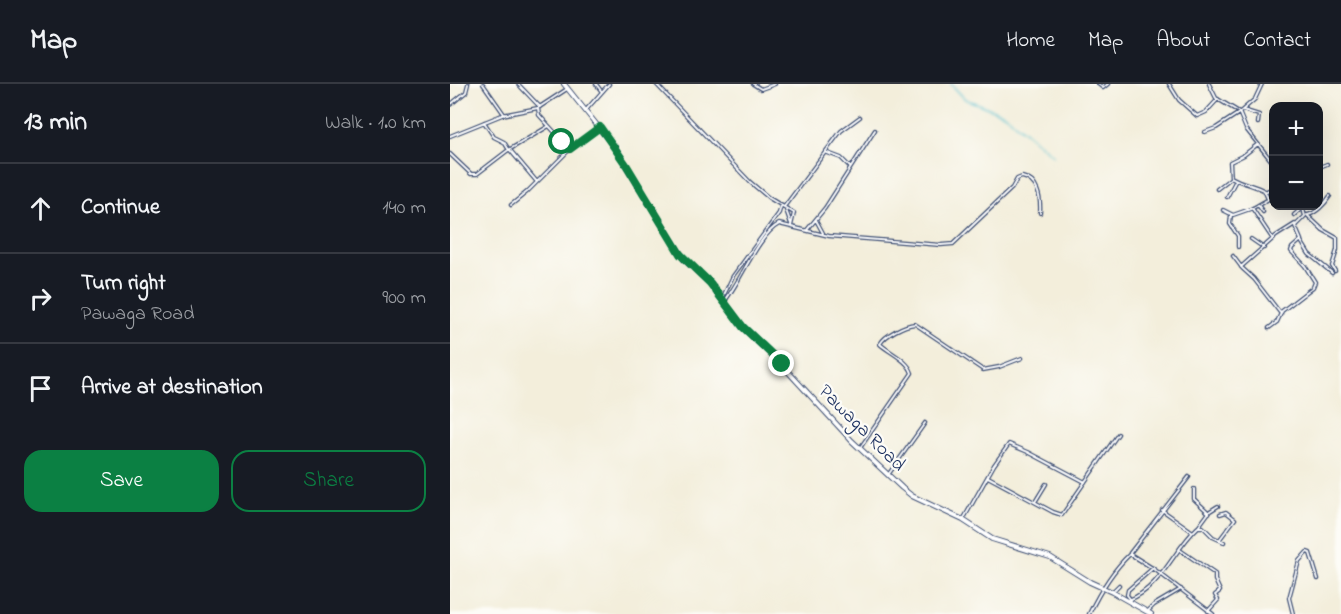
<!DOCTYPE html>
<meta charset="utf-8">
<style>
:root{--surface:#171b24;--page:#242831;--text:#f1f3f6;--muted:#9ea1a6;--line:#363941;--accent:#0b8043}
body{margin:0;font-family:"Indie Flower",sans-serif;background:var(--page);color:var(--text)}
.controls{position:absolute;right:18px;top:18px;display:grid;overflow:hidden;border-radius:12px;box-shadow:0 6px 24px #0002}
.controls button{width:54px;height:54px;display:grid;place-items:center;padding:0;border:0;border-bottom:2px solid var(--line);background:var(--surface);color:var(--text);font:30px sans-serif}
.stop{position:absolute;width:18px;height:18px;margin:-14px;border:4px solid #0b8043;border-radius:50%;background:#fff}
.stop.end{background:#0b8043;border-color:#fff;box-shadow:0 2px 6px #0008}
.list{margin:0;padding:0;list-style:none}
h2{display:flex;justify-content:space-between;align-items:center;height:78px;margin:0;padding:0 24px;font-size:26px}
h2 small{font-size:20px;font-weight:400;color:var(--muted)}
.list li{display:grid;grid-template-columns:39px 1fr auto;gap:18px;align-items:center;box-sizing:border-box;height:90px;padding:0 24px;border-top:2px solid var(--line)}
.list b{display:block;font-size:22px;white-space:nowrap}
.list p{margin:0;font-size:20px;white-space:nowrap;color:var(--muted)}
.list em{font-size:20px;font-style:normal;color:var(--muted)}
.actions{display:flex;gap:12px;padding:18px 24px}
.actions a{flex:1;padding:14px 0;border:2px solid var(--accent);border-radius:18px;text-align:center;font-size:21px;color:var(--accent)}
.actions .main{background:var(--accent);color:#fff}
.icon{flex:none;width:33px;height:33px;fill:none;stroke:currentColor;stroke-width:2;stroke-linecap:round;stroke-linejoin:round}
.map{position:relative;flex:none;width:891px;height:530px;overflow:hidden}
header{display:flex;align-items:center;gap:36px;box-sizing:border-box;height:84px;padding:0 30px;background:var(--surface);border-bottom:2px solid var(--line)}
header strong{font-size:28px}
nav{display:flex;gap:33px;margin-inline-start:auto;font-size:21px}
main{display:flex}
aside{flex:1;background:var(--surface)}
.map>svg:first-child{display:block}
</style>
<header>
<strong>Map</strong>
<nav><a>Home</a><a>Map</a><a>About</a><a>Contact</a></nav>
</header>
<main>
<aside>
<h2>13 min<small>Walk · 1.0 km</small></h2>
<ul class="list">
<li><svg class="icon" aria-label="ahead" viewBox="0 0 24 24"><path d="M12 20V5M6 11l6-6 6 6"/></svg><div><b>Continue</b></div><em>140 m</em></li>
<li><svg class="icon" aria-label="right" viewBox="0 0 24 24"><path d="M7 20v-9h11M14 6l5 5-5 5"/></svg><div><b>Turn right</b><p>Pawaga Road</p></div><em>900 m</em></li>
<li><svg class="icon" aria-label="arrive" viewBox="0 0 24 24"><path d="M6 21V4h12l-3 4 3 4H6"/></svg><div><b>Arrive at destination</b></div></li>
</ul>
<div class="actions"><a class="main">Save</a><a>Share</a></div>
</aside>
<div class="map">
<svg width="891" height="530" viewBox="0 0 891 530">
<rect width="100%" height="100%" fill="#fdfcf7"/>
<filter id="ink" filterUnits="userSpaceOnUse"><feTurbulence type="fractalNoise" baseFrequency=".0167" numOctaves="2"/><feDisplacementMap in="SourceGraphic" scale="12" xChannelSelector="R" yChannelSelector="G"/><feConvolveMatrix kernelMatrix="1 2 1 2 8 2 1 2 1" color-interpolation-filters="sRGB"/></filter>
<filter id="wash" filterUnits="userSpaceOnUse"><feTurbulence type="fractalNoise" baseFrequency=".008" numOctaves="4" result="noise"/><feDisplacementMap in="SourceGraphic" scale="24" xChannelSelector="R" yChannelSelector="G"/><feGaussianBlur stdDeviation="1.35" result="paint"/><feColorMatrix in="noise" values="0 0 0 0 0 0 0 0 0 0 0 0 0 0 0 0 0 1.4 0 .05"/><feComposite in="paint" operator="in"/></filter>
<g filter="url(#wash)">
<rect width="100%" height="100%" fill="#f3eedb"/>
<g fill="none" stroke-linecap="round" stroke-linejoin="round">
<path stroke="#56c1d1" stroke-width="1.5" d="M 501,0 L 515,15 L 554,30 L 604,72"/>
</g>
</g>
<g filter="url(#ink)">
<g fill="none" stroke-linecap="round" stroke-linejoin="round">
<g stroke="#3b4c71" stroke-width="4.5">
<path id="street" d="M 33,0 L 54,30
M 68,0 L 90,23
M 146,0 L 152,8
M 206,0 L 300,98 L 319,114 L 344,129 L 341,142
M 303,0 L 311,5 L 325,0
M 648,0 L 653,4 L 658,0
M 719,0 L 729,16 L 747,32 L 756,28 L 768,15
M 759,0 L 766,14 L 789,28 L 796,45 L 824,80
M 0,21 L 16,8 L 18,0
M 88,24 L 89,31 L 120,65
M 136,26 L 159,0
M 793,26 L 809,31 L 808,39
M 789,29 L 805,15 L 812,0
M 34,38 L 44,53 L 54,58 L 59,66
M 755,48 L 766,44 L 789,29
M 0,52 L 52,31 L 88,24 L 117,5
M 60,66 L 87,98
M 375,68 L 391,74 L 400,83
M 0,70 L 21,90 L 27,90 L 57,67 L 99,42
M 868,81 L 872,82 L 877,80
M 781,93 C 793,100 804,101 815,107
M 767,105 L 781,94 L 780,78 L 794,71 L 808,60
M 777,113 L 786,96
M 818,115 L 815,108 L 824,103
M 61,121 L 77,108 L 117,68 L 150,43
M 808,121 L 813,128
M 839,122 L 840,122
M 334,123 L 391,47 L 410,33
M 802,124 L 822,154
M 336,126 L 341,140
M 773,126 L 783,131 L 803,124 L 824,112
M 781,131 L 780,140 L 788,152 L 788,163
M 844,131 L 853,123
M 857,131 L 873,146 L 887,154 L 887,166 L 882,182 L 885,187
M 858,131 C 866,129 875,120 880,112
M 366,136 L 373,149
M 357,146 L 375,124 L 425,46
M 801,155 L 814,164
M 851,157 L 859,170 L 882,189
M 783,172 L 792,184 L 804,195 L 831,230
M 791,183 L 826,152 L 845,140
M 272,215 L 283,192 L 329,129 L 331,122
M 274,218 C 290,199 308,151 329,140 L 379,152 L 491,161 L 503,160 L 562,104 L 567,95 L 572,93 C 588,96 591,114 590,129
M 819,244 L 827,238 L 832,227 L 863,203 L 865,198 L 855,182 L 841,167 L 842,164 L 851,156 L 845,142 L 855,132 L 852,122
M 410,364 L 462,289 C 458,276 440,269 430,260 C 435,251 454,241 465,240 L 533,286 L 549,283 L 572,274
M 438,391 L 475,339
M 538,393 L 603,428 L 612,431 L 668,350
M 744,405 L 744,415 L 759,429
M 585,418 L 596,400
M 712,426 L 743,448
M 770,430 L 776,428 L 785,435 L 770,455
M 513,436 L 544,381 L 559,360 L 578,368 L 635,398
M 749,442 L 760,427 L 768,422
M 730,466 L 765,490 L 765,496 L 770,507 L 765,511 L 768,516 L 758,527
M 680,469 L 739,393
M 662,508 L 669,501
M 679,516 C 712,503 723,466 748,443 L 753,443 L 763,453 L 774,458
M 681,516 L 677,511 L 678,506 L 703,484
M 697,528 L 704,521 L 731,505
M 639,530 C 649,509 663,486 680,470 L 704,485 L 763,530
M 843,530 L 839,514 L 849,477 L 857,468 L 860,469 L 868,495"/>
</g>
<g stroke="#3b4c71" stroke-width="6">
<path id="secondary" d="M 114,0 L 166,65 L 233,174 L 260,199 L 293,243 L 331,280 L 402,357 L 452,404 L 462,412 L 513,436 L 542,455 L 600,473 L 640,498 L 662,508 L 701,530"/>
</g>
<use href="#street" stroke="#fff" stroke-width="2"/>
<use href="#secondary" stroke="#fff" stroke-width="4"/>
</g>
</g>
<g fill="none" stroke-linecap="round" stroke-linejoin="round" filter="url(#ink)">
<path stroke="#0b8043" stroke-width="8" d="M 112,58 L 120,65 L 150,43 L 177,82 L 230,170 L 260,199 L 293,243 L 332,280"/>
</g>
<g text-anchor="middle" stroke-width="4.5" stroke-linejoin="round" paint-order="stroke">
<g font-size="20" fill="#1b2f5e" stroke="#fdfcf7">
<text transform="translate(413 343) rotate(45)" y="7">Pawaga Road</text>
</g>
</g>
</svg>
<div class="controls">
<button>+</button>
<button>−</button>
</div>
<div class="stop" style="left:112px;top:58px"></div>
<div class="stop end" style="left:332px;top:280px"></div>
</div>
</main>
